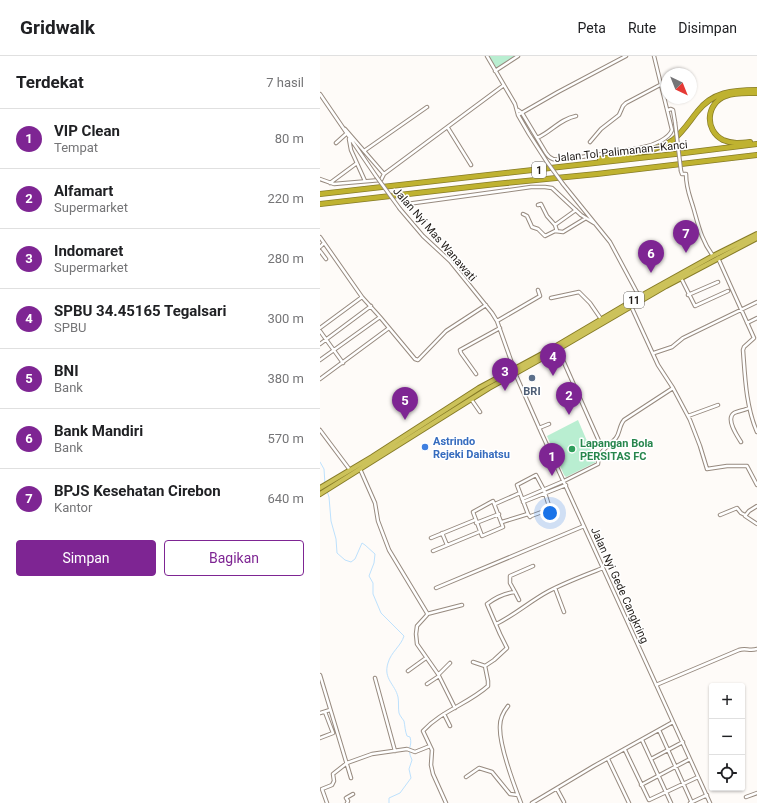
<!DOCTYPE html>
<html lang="id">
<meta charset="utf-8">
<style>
:root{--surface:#fff;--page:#f6f6f6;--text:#202124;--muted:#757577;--line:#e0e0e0;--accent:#7e2593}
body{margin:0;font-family:Roboto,sans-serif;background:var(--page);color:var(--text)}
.controls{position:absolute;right:12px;bottom:12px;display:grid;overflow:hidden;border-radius:4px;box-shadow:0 1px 3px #0004}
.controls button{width:36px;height:36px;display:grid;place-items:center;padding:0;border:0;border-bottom:1px solid var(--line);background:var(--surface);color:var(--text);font:20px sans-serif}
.compass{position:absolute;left:341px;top:12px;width:36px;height:36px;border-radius:50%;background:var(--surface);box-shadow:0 1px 3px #0004;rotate:137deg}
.you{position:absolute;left:230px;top:457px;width:14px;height:14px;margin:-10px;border:3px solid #fff;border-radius:50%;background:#1a73e8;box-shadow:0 0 0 6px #1a73e833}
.badge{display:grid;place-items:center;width:26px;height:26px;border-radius:50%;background:var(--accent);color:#fff;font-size:13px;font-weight:700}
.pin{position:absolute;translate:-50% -33px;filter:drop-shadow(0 1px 2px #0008)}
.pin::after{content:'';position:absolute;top:21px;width:14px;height:12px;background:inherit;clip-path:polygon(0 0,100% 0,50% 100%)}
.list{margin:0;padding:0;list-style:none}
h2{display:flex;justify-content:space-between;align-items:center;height:52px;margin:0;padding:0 16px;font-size:17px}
h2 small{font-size:13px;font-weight:400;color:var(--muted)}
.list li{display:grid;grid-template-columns:26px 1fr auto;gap:12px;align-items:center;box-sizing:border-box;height:60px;padding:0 16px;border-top:1px solid var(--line)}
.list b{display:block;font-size:15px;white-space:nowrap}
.list p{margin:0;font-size:13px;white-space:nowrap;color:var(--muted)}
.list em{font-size:13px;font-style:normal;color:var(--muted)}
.actions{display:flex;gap:8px;padding:12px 16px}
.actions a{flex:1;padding:9px 0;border:1px solid var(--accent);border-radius:4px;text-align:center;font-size:14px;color:var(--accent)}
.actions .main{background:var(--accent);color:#fff}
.icon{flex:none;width:22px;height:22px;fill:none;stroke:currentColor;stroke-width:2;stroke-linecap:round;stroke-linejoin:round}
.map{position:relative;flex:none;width:437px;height:747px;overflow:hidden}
header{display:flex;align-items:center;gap:24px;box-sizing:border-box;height:56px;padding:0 20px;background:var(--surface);border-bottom:1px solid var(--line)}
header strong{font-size:19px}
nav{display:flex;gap:22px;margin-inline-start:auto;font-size:14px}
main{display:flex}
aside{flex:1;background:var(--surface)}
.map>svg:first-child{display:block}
</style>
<header>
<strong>Gridwalk</strong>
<nav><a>Peta</a><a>Rute</a><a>Disimpan</a></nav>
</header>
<main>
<aside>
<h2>Terdekat<small>7 hasil</small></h2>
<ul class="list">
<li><span class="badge">1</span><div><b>VIP Clean</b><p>Tempat</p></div><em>80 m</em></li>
<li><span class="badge">2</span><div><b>Alfamart</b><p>Supermarket</p></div><em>220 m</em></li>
<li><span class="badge">3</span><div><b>Indomaret</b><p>Supermarket</p></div><em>280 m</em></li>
<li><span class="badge">4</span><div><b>SPBU 34.45165 Tegalsari</b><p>SPBU</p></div><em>300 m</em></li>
<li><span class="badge">5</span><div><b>BNI</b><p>Bank</p></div><em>380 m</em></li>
<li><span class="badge">6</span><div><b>Bank Mandiri</b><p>Bank</p></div><em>570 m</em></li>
<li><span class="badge">7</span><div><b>BPJS Kesehatan Cirebon</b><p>Kantor</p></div><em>640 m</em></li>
</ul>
<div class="actions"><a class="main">Simpan</a><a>Bagikan</a></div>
</aside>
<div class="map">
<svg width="437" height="747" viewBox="0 0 437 747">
<rect width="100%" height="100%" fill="#fefbf8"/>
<path fill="#b9eed1" d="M 169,0 L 198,0 L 177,13 Z
M 258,364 L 276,406 L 246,421 L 244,419 L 227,380 Z"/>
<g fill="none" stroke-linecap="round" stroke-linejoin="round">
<path stroke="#bde1fd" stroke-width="1" d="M 0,406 L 4,413 L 5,428
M 7,435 L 9,441 L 11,465 L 16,483 L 17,497 L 25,504 L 31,506 L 35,503 L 42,487 L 45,489 L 55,498 L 54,507 L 49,520 L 53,527 L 53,538 L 61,557 L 84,580 C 81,590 71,596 68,607 C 63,623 75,628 78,641 C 79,646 78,652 79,657 C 80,660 82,662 84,665 C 85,670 85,675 87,680 L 90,681 C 93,691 86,691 92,704 L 89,713 L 91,722 L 80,737 L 69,742 L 69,747"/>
<g stroke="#978a7f" stroke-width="4.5">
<path id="minor" d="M 167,0 L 195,48 L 198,59 L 209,78 L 227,106
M 175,15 L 198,0
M 0,38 L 56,120
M 198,54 L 202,57 L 226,97 C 228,100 230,102 233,103 C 241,105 252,102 261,101 C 282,98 304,96 324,91 C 333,89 349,83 352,74 L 334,0
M 348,54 L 351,53 L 353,54 L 355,66
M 198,59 L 238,36 L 306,0
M 128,72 L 151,109
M 25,73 L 64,118
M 217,82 C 231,76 240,63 256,60
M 29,83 L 31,94 L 45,125
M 270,86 L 281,73 L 299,59 L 303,50 L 306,47 L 340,29
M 16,87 L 26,78
M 44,95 L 107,51
M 361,115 L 362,118 L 366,118 C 366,133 370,140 374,154 C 379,172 382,185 393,200
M 0,123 L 14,128 L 61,124 L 64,118 L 184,29
M 10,127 L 37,107
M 243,128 L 290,186 L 320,242
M 87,148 L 211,131 L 225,131 L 232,132 L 261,159 L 274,167
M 218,149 L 221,148 L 227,160 L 235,169
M 80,153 L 103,180 L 130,205 L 172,257 L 177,265 L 194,313
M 203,158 L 207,160 L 212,171 L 218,173 L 225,180 L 235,175 L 243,176 L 266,162
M 237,175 L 235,169 L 256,154
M 0,181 L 42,241
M 0,191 L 4,187
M 0,195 L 6,203
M 398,202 L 434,282 L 424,291 L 423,294 C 425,321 426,351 437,376
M 361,222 L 375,250 L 408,235
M 368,239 L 398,226
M 231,242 L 259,236 L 270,247 L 281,263
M 311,250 L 338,309 L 353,332 L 370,364 L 380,390 L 387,413 L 407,410 L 427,410 L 437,429
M 177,265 L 220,240 L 218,234
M 427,267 L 437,262
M 0,272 L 42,241 L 60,261
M 0,275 L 23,307
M 0,288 L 51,250
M 238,293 L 279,385
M 334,297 L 352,291 L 363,282 L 437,246
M 0,304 L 60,261 L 95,303 L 98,304 L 126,275 L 166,249
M 195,317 L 221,376 L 390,747
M 156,318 L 141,297 L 140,294 L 180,272
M 0,323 L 69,272
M 151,343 L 160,356
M 368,360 L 398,349
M 219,372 L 229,368
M 0,374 L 30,414
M 421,386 C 418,381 405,363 414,357 C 418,355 425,354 429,352
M 40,413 L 55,447 L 58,465 L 69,494 L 107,557 L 107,559 L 97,570 L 96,578 L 97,588 L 118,618 L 135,652
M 202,443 L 244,425 L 278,408 C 278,394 288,392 296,382 C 300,377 299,370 304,364 L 353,332
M 173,445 L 183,471 L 162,480 L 153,456 Z
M 203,446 L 246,429
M 175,448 L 200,437
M 437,450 L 429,455 L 425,460 L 437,468
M 400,459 L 417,452 L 421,457 L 425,459
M 182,466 L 208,458 L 197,429 L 216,419 L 224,434 L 230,453 L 211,460 L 210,461 L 208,458
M 156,467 L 179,458
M 122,477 L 127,489
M 111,482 L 155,464
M 113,495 L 159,476
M 116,532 L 264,470
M 235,532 L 244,556
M 195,536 L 190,527 L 190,520 L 213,510
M 107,558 L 142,549
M 176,568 C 195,559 210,545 229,535 C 246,526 265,519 283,512
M 153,606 L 165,610
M 88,615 L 106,602
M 119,618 L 130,607
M 0,619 L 31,722
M 55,622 L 75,695
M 107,628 L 119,620
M 336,629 L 419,594 C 425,592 430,595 437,593
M 188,650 C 184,655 180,663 180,670 C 179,688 194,729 201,747
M 0,657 L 10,654
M 124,658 L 130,670
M 339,674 L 372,747
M 0,682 L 13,677 L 5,656
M 322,684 L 351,747
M 305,694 L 329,744 L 378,721
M 288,703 L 309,747
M 331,703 L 363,686
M 146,721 L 159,712 L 172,716 L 190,738 L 198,739
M 321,729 L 370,703
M 237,733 L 244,746
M 426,741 L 437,737
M 7,747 L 2,733 L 12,729 L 14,725 L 13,718 L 27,707 L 52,698 L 87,693 L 95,696 L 110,690
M 27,747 L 28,745 L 26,742 L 33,738
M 126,747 L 113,718 L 111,709 L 112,694 L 103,675 C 121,655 148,648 168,630 L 168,625 L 165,610 L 174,604 L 187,592 L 180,578 L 167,548 C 175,542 186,537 195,536 L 199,544
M 212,747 L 274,710 L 353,666
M 370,747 L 387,739"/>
</g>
<g stroke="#877c27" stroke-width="6">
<path id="trunk" d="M 0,432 L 52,401 L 159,332 L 226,296 L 319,241 L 393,200 L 437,178
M 0,438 L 169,332 L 228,299 L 346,230 L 437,182"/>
</g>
<g stroke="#877c27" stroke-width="6">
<path id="motorway" d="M 430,86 C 421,87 412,88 403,84 C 384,74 386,47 406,40 C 415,36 427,37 437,37
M 280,103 C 303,99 333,98 353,84 C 363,76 369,66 377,56 C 392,36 413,34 437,34
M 0,138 L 364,97 L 437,88
M 0,148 L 176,128 L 277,118 L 437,99"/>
</g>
<use href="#minor" stroke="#fff" stroke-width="2.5"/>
<use href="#trunk" stroke="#ccc25a" stroke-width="4"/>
<use href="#motorway" stroke="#bfb230" stroke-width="4.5"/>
<g stroke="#978a7f" stroke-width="4.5" stroke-linecap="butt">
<path id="minor-bridge" d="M 355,66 L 361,115
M 227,106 L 243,128
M 56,120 L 80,153"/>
</g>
<use href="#minor-bridge" stroke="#fff" stroke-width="2.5"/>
</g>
<circle fill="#5c6f8a" stroke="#fff" stroke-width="1.5" cx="212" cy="322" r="4"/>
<circle fill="#3f7fe0" stroke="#fff" stroke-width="1.5" cx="105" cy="391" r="4"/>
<circle fill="#2e9e5b" stroke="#fff" stroke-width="1.5" cx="252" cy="393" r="4"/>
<g text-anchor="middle" stroke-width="3" stroke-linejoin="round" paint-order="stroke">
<g fill="#fff" stroke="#625e5b" stroke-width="1">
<rect x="212" y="106" width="14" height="16" rx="3"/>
<rect x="304" y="236" width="20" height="16" rx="3"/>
</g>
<g font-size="10" font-weight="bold" fill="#1e1915">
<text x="219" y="118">1</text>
<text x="314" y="248">11</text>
</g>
<g font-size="11" fill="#1e1915" stroke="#fff">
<text transform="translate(301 95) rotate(-6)" y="4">Jalan Tol Palimanan–Kanci</text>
<text transform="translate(115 178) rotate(49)" y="4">Jalan Nyi Mas Wanawati</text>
<text transform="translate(300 529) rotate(66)" y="4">Jalan Nyi Gede Cangkring</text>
</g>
<g font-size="11" font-weight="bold" fill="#4e5e75" stroke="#fff">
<text x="212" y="339">BRI</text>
</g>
<g font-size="11" font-weight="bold" fill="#366cbe" stroke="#fff" text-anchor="start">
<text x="113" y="389">Astrindo<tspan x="113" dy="13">Rejeki Daihatsu</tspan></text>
</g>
<g font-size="11" font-weight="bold" fill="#27864d" stroke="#fff" text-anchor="start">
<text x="260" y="391">Lapangan Bola<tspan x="260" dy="13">PERSITAS FC</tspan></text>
</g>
</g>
</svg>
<div class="controls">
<button>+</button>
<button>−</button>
<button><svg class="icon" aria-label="locate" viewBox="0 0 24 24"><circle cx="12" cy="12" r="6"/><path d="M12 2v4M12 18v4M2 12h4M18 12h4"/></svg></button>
</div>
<svg class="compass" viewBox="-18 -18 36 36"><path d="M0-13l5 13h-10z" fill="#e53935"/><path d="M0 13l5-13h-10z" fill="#757577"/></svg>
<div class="you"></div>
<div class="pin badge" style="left:232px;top:420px">1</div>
<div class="pin badge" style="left:249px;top:359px">2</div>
<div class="pin badge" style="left:185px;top:335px">3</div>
<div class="pin badge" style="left:233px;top:320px">4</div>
<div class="pin badge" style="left:85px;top:364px">5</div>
<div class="pin badge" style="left:331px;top:217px">6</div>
<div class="pin badge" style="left:366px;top:197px">7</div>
</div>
</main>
